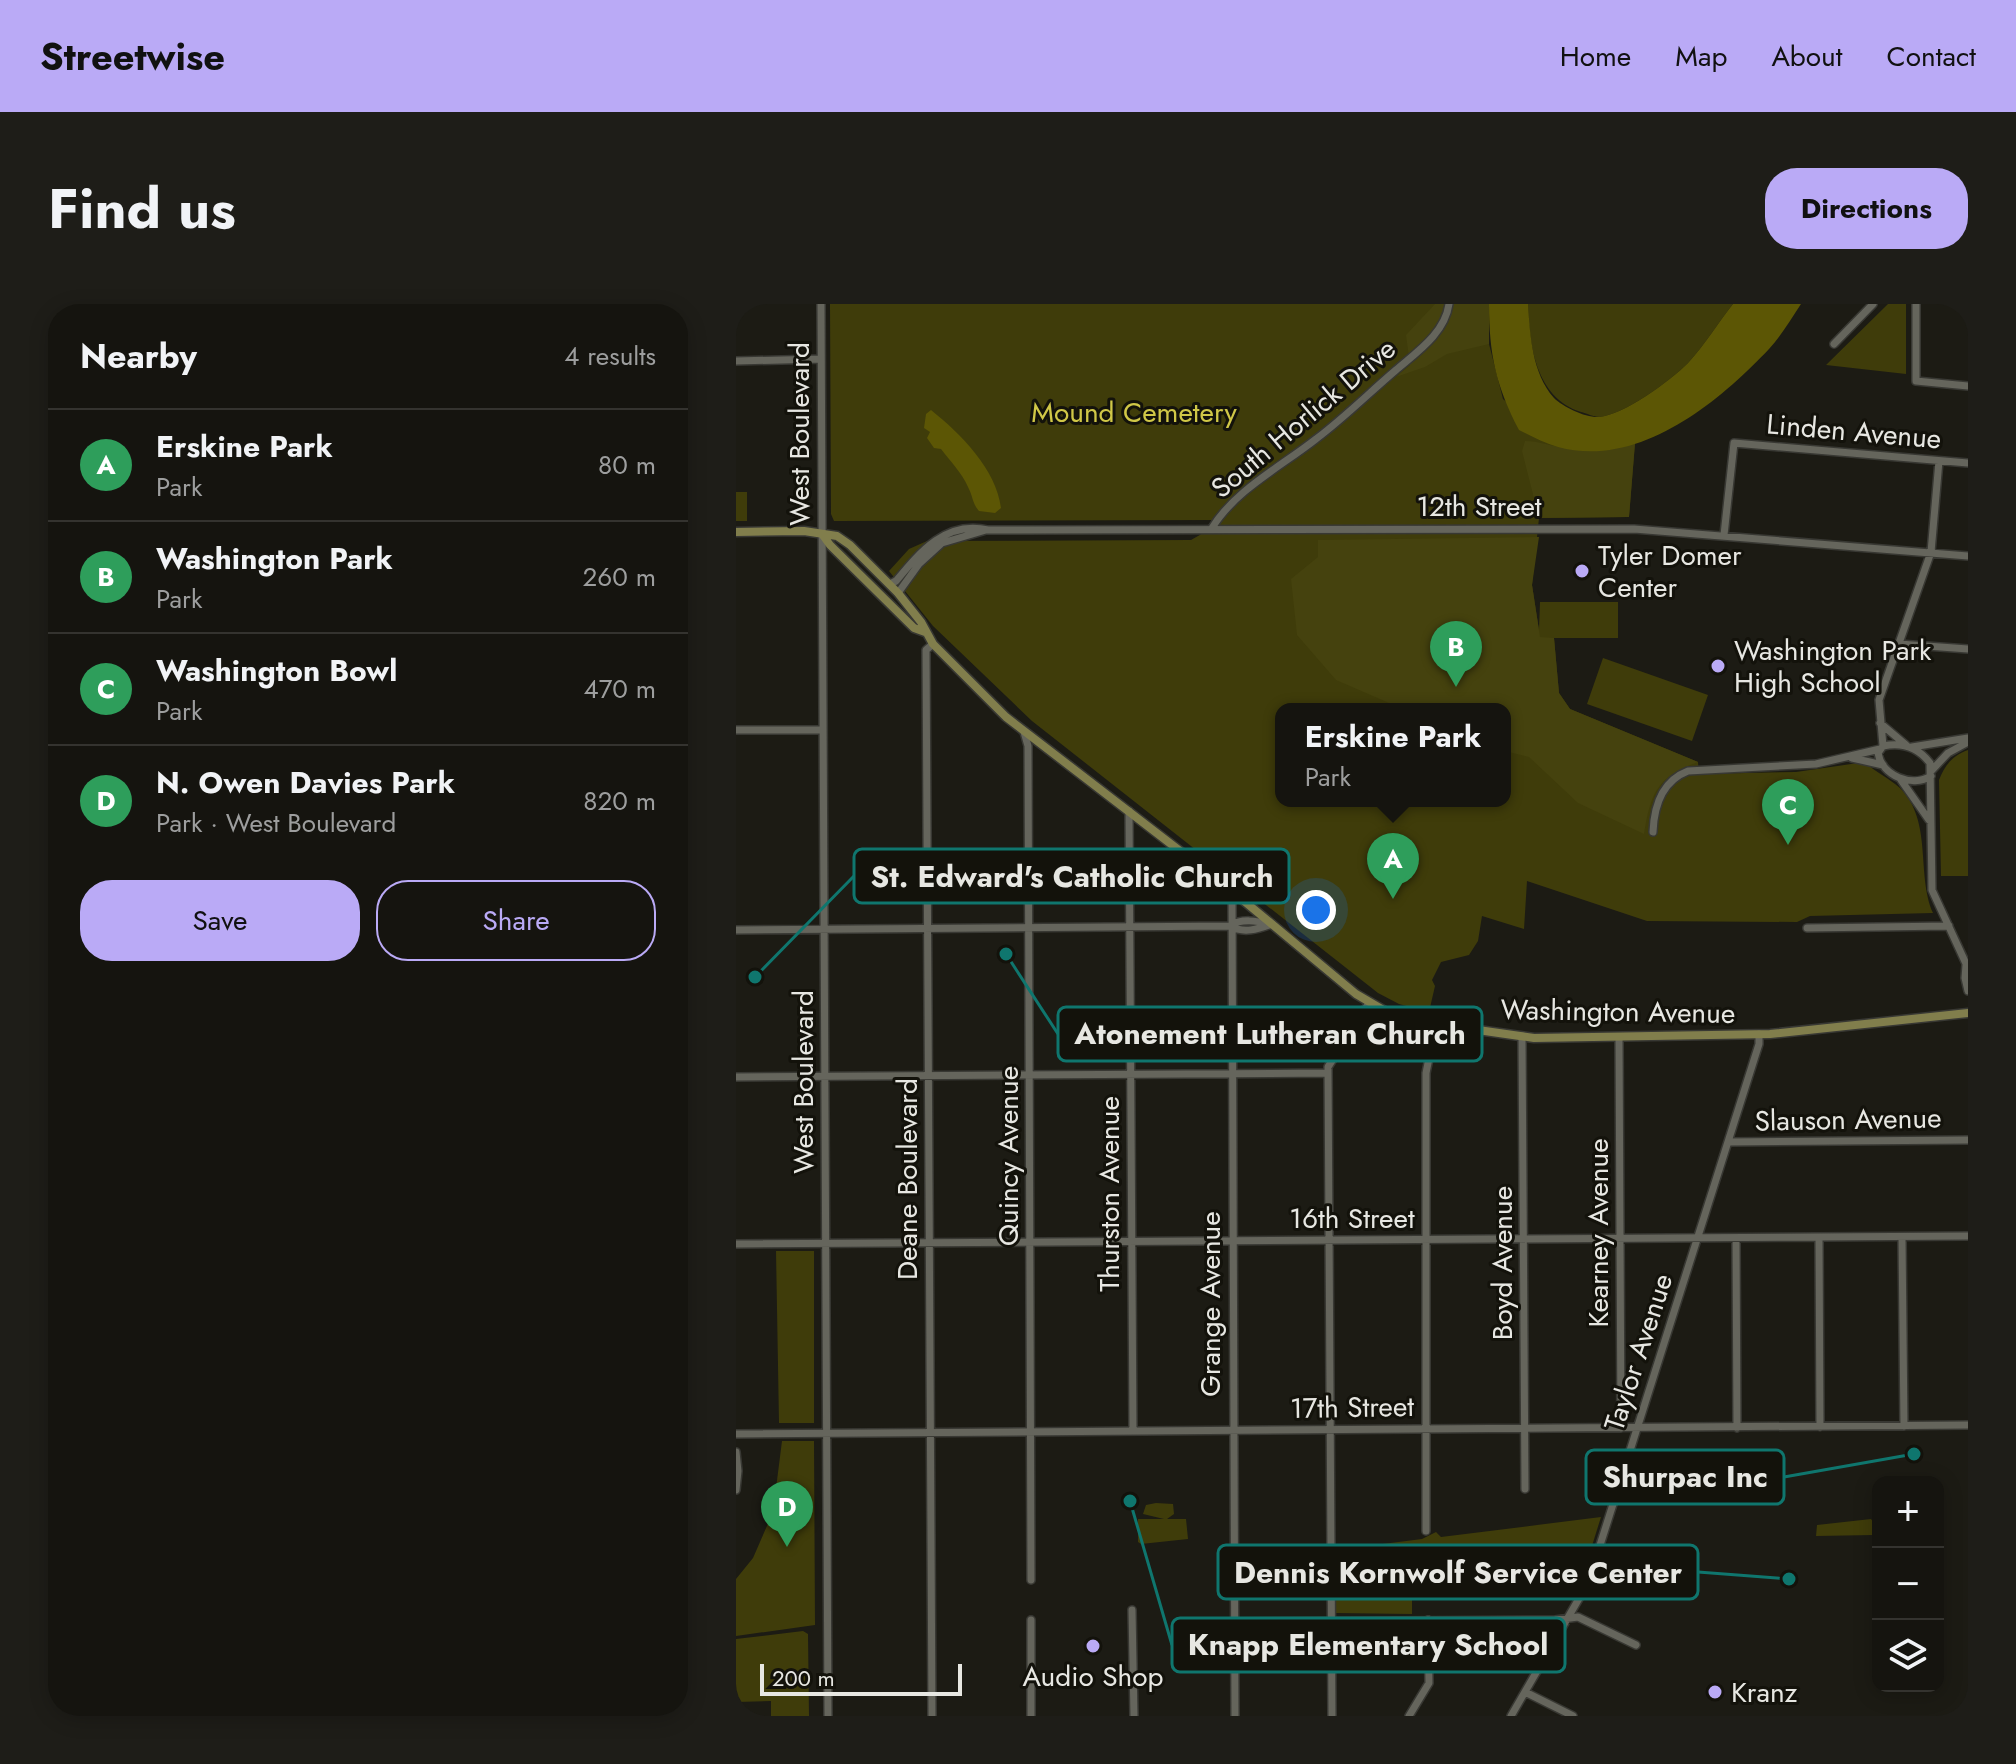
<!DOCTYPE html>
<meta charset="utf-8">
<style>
:root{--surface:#15140f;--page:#1e1d18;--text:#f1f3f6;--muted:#9d9e9e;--line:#34332f;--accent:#baaaf6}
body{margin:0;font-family:Jost,sans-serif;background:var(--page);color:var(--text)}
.controls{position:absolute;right:24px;bottom:24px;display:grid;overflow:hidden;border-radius:16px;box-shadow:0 4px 20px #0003}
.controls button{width:72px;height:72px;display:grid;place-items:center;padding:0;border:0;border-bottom:2px solid var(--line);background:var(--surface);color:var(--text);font:40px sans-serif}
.scale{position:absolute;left:24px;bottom:20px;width:202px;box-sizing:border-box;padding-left:8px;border:4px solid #e7e7e2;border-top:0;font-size:22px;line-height:28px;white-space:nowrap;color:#e7e7e2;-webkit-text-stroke:6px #13120b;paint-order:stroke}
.you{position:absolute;left:580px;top:606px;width:28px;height:28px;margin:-20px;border:6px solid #fff;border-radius:50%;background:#1a73e8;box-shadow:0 0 0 12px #1a73e833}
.badge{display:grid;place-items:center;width:52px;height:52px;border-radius:50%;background:var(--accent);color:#fff;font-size:26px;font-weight:700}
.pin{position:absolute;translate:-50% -66px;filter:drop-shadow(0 2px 4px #0008)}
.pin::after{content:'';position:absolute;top:42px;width:28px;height:24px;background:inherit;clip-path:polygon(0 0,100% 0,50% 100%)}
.popup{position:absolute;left:539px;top:399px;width:236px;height:104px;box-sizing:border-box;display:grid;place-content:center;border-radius:16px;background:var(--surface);filter:drop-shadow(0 2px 6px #0005);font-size:26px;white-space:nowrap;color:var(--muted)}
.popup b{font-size:30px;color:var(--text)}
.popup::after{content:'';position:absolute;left:50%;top:100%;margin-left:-16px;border:16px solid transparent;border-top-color:var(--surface)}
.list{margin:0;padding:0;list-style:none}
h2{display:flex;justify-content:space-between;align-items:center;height:104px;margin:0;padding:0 32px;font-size:34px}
h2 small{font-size:26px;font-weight:400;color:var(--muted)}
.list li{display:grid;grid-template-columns:52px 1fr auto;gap:24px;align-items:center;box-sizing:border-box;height:112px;padding:0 32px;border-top:2px solid var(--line)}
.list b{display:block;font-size:30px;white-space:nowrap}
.list p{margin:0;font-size:26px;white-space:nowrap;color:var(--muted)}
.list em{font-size:26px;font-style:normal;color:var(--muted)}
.actions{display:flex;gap:16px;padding:24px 32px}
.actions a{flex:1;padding:18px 0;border:2px solid var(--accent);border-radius:32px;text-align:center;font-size:28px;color:var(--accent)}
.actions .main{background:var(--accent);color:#111}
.icon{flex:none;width:44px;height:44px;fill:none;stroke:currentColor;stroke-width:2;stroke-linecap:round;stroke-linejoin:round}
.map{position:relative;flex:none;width:1232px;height:1412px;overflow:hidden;border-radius:32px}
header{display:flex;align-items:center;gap:48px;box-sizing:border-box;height:112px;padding:0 40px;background:var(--accent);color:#111}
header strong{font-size:38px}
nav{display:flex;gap:44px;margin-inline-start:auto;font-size:28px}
.intro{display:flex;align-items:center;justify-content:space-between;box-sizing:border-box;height:192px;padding:0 48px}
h1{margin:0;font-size:56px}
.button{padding:20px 36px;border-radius:32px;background:var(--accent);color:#111;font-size:28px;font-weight:700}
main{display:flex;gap:48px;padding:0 48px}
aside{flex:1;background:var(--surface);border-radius:32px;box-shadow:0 4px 20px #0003}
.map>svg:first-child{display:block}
</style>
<header>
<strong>Streetwise</strong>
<nav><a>Home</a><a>Map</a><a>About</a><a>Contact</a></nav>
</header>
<div class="intro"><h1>Find us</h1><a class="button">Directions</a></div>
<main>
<aside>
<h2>Nearby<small>4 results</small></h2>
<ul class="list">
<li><span class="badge" style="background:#2e9e5b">A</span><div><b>Erskine Park</b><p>Park</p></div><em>80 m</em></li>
<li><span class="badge" style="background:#2e9e5b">B</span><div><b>Washington Park</b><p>Park</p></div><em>260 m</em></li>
<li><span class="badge" style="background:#2e9e5b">C</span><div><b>Washington Bowl</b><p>Park</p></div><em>470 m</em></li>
<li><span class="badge" style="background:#2e9e5b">D</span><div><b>N. Owen Davies Park</b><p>Park · West Boulevard</p></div><em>820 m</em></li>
</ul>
<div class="actions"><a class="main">Save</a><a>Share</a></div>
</aside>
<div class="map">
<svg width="1232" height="1412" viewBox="0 0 1232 1412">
<rect width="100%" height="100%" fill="#1c1b14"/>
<path fill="#3f3c0a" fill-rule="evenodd" d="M 94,0 L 753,0 L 753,40 L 767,95 L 823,143 L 845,146 L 872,146 L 899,139 L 893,213 L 803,214 L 796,281 L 803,326 L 804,298 L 882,298 L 882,334 L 818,334 L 823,389 L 834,405 L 962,458 L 963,470 L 1060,468 L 1129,458 C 1139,468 1153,474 1164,484 C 1197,517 1180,570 1197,609 L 1074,612 L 1061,618 L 911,617 L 791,577 L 788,625 L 746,612 L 742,637 L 733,651 L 705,658 L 696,676 L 699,682 L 693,708 L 663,700 L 642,689 L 296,417 L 197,322 L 153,267 L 173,245 L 191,237 L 455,236 L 476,224 L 484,216 L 98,217 L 95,210 ZM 545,405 L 769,405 L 769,497 L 545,497 Z
M 792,0 L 997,0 C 982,19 968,42 952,59 C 934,77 888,111 863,113 C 858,113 850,109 845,108 C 800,94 793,41 792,0 Z
M 1152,0 L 1170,0 L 1170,70 L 1090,61 Z
M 0,188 L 11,188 L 11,217 L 0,217 Z
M 867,354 L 972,391 L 956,437 L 851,400 Z
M 1232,446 L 1232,572 L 1205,572 L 1203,476 C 1209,461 1216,452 1232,446 Z
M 40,947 L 78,947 L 78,1119 L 43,1119 Z
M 46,1137 L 78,1137 L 79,1321 L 0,1332 L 0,1275 L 17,1254 L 37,1208 Z
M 420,1199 L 437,1200 L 438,1210 L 431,1215 L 450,1215 L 452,1235 L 405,1240 L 402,1238 L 402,1215 L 428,1215 L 407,1210 L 410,1201 Z
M 865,1213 L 855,1245 L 769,1253 L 766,1256 L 676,1267 L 676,1310 L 600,1309 L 599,1246 L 686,1235 L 700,1228 L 705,1233 Z
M 1135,1215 L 1138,1219 L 1138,1231 L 1080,1232 L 1081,1221 Z
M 67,1327 L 72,1330 L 73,1412 L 35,1412 L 35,1397 L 0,1398 L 0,1335 Z"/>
<path fill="#45420e" d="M 699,0 L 753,0 L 753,40 L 711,50 L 689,63 L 660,73 L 674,61 L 670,31 Z
M 789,137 C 803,137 814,142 827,143 C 852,146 874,145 899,139 L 893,213 L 803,214 L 786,147 Z
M 803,233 L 796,281 L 804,333 L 818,334 L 823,389 L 834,405 L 962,458 C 921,473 915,488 908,530 L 842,499 L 793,453 L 769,447 L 769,405 L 667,405 L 600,376 L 561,331 L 555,275 L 582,253 L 582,236 Z"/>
<path fill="#5c5605" d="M 753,0 L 792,0 C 794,31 796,69 818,94 C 827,103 850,114 863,113 C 888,111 934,77 952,59 C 968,42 982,19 997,0 L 1065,0 C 1055,15 1045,32 1033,45 C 982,99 902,165 822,143 C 808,139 795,132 783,126 C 760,82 753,50 753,0 Z
M 195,106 C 225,130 260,165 265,204 L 259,209 L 243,207 C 236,199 237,192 232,183 C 226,169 214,157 205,145 L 198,144 L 191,134 L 194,128 L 188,124 L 190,110 Z"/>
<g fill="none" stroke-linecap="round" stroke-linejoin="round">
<g stroke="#383833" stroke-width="10">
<path id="minor" d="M 85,0 L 92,1412
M 1180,0 L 1180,77 L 1232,82
M 1098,40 L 1137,0
M 0,57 L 85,55
M 476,224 C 499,186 546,162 580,135 C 608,114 633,89 660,66 C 681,48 709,29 713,0
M 988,231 L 998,139 L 1232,159
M 154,280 L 160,277 C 184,248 210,216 252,226 L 898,225 L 1232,252
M 162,289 L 183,260 L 206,239 L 250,226
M 1163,340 L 1232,345
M 1144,419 L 1170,441
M 0,426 L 87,426
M 288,428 L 292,442 L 295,1276
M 1147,442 C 1166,438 1182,443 1194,459 L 1196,586 L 1232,664
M 1176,443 L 1232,434
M 1116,454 L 1147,461
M 1196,466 L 1212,449 L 1232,438
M 1195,472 C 1176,484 1146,472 1142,449 L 1147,442 L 1143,396 L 1195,248 L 1203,157
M 1165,476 L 1193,516
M 393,507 L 397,1127
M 917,528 C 918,502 926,477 952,467 L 1080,460 L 1144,445
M 496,587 L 499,1412
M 494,622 C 505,614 521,617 534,620
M 1071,624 L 1213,622
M 0,626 L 494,622 C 508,630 522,625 536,620
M 1230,661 L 1229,674 L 1232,687
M 786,732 L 789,1185
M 883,734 L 885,1124
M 0,773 L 592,769
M 992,838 L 1232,836
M 1083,933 L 1084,1123
M 1166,933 L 1168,1122
M 1000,934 L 1001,1124
M 0,940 L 1232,932
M 0,1130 L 1232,1121
M 0,1148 L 2,1167 L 0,1186
M 690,1227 L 690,769 L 700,720
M 396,1306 L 398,1412
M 295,1316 L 295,1412
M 498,1318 L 819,1316 L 842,1313 L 900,1341
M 789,1388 L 837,1412
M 196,1412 L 190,346 L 197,340
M 596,1412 L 592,763 L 633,699
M 673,1412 L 693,1379 L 692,1316
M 775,1412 L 852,1279 L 1023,740 L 1023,730"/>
</g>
<g stroke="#383833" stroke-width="11">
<path id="major" d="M 0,228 L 68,227 L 101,232 L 114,241 L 162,289 L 185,318 L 197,340 L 270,413 L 496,587 L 620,690 L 649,707 L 700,720 L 798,734 L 1034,730 L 1232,709
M 86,230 L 94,241 L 178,324 L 189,328"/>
</g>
<use href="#minor" stroke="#65655c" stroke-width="7"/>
<use href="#major" stroke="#817e4c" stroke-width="8"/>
</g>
<g fill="#baaaf6" stroke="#13120b" stroke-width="3">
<circle cx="846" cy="267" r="8"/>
<circle cx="982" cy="362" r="8"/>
<circle cx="357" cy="1342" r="8"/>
<circle cx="979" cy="1388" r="8"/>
</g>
<g text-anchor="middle" stroke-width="6" stroke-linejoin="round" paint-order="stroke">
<g font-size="28" fill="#d0c747" stroke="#13120b">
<text x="398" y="118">Mound Cemetery</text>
</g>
<g font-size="28" fill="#e7e7e2" stroke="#13120b">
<text transform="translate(567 114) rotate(-40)" y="10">South Horlick Drive</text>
<text transform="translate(1118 127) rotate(5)" y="10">Linden Avenue</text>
<text transform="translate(63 130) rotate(-90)" y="10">West Boulevard</text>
<text x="743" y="212">12th Street</text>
<text transform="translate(882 707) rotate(1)" y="10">Washington Avenue</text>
<text transform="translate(67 778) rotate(-90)" y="10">West Boulevard</text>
<text transform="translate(1112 815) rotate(-1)" y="10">Slauson Avenue</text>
<text transform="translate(272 852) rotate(-90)" y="10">Quincy Avenue</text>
<text transform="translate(171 875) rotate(-90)" y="10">Deane Boulevard</text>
<text transform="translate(373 890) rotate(-90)" y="10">Thurston Avenue</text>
<text x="616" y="924">16th Street</text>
<text transform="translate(862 929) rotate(-90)" y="10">Kearney Avenue</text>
<text transform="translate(766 959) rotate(-90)" y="10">Boyd Avenue</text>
<text transform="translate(474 1000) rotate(-90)" y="10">Grange Avenue</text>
<text transform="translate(902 1048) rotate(-72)" y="10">Taylor Avenue</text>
<text transform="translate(616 1103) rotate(-1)" y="10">17th Street</text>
</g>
<g font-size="28" fill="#e7e7e2" stroke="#13120b" text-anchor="start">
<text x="862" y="261">Tyler Domer<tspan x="862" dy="32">Center</tspan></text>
<text x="998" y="356">Washington Park<tspan x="998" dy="32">High School</tspan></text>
<text x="357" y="1382" text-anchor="middle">Audio Shop</text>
<text x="995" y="1398">Kranz</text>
</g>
</g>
<path fill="none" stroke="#0f766e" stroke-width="3" d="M19 673L118 572M270 650L322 730M1178 1150L1048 1173M1053 1275L962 1268M394 1197L436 1341"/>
<g fill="#0f766e" stroke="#13120b" stroke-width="3">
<circle cx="19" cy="673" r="8"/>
<circle cx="270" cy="650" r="8"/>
<circle cx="1178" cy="1150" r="8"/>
<circle cx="1053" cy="1275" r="8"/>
<circle cx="394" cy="1197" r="8"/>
</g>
<g fill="#13120b" stroke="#0f766e" stroke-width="3">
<rect x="118" y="545" width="435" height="54" rx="8"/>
<rect x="322" y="703" width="424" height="54" rx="8"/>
<rect x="850" y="1146" width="198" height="54" rx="8"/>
<rect x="482" y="1241" width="480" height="54" rx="8"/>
<rect x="436" y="1314" width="393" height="54" rx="8"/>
</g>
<g font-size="30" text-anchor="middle" font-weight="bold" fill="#e7e7e2">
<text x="336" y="583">St. Edward's Catholic Church</text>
<text x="534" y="740">Atonement Lutheran Church</text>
<text x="949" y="1183">Shurpac Inc</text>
<text x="722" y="1279">Dennis Kornwolf Service Center</text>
<text x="632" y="1351">Knapp Elementary School</text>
</g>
</svg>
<div class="controls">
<button>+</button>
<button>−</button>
<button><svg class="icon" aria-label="layers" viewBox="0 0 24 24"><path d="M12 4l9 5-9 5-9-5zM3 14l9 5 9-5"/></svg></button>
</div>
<div class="scale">200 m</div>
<div class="you"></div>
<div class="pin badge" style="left:657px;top:595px;background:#2e9e5b">A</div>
<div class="popup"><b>Erskine Park</b>Park</div>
<div class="pin badge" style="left:720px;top:383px;background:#2e9e5b">B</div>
<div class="pin badge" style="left:1052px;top:541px;background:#2e9e5b">C</div>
<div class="pin badge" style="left:51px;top:1243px;background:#2e9e5b">D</div>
</div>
</main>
